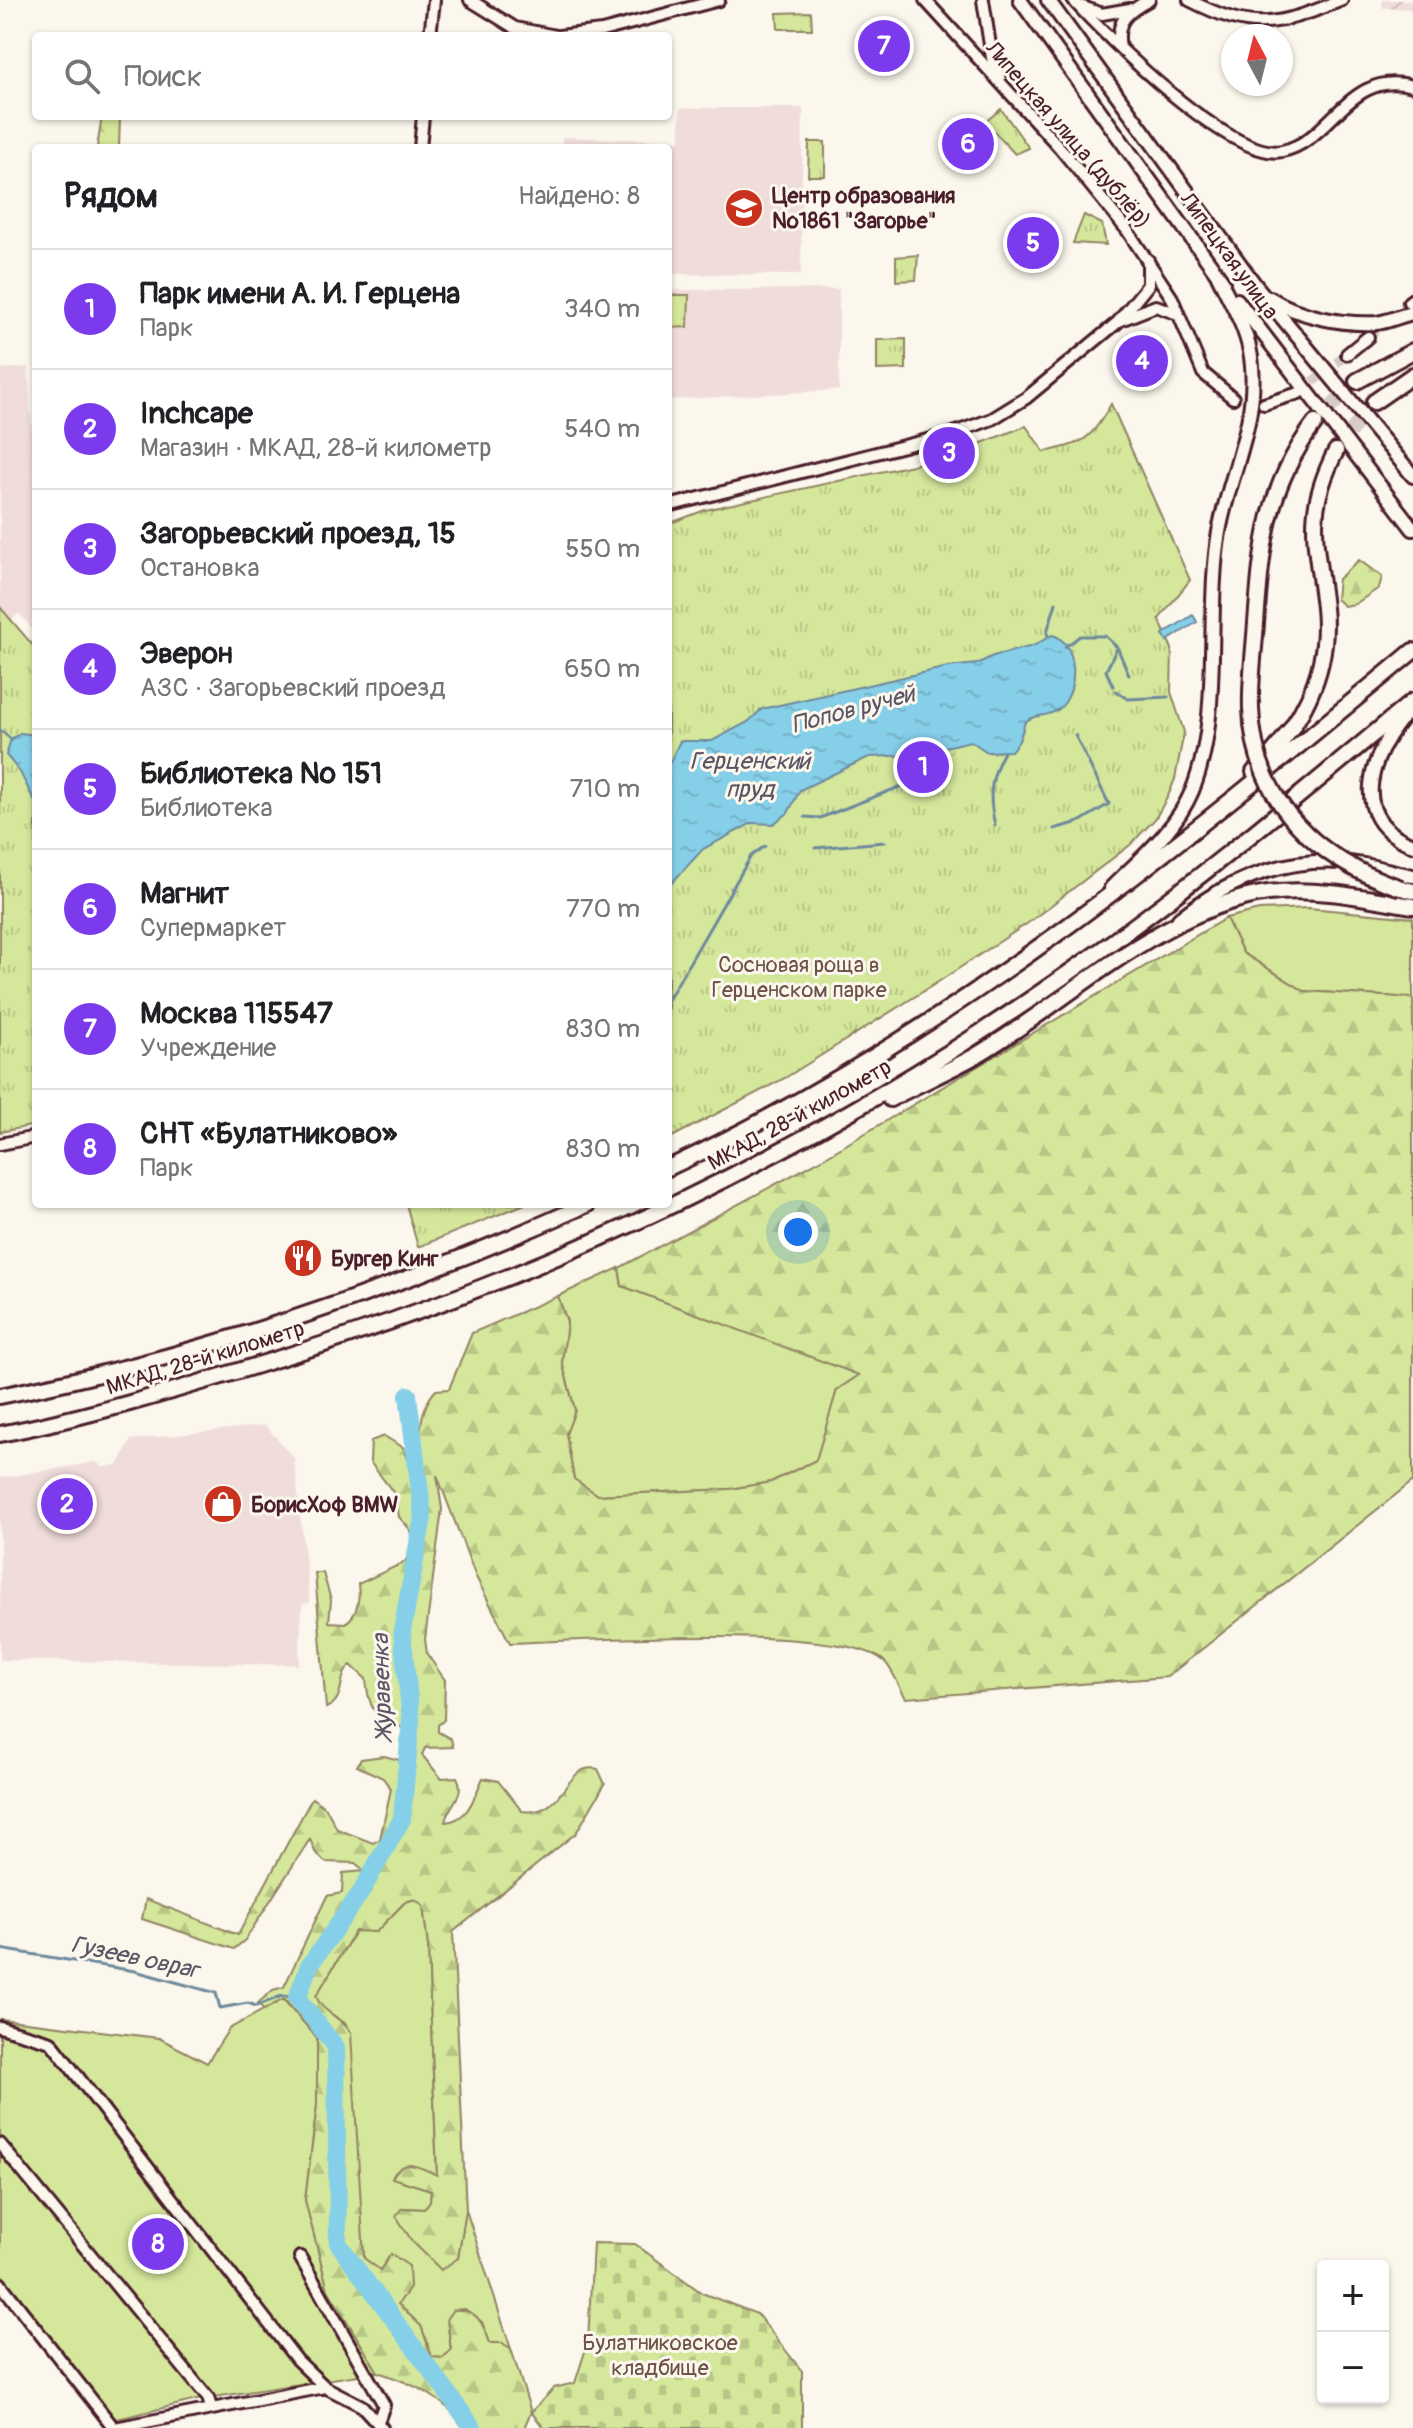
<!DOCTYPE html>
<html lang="ru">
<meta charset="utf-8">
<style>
:root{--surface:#fff;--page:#f2f2f2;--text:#202124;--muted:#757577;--line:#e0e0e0;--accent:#7c3aed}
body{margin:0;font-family:Pangolin,sans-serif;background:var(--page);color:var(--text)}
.controls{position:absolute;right:24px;bottom:24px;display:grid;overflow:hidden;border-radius:8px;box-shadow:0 2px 6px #0004}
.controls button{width:72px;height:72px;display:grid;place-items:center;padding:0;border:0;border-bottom:2px solid var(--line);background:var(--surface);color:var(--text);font:40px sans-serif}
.compass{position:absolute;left:1221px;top:24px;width:72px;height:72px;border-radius:50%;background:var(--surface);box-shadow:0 2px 6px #0004;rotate:353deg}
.you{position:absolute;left:798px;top:1232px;width:28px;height:28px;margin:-20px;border:6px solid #fff;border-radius:50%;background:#1a73e8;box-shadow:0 0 0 12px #1a73e833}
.badge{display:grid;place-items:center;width:52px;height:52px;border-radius:50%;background:var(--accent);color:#fff;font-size:26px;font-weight:700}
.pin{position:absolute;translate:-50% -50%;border:4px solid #fff;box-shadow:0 2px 8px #0006}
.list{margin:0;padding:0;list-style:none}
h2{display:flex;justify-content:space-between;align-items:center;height:104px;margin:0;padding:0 32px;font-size:34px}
h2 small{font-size:26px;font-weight:400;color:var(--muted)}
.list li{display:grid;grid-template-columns:52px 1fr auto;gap:24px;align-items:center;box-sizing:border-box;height:120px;padding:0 32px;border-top:2px solid var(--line)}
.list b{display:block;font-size:30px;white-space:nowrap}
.list p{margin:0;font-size:26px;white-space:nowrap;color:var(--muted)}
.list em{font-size:26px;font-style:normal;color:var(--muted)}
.icon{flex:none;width:44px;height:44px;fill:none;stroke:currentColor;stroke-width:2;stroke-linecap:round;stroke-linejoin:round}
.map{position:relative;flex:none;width:1413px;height:2428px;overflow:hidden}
.search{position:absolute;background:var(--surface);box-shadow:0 2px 6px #0004;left:32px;top:32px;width:640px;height:88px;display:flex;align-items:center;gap:20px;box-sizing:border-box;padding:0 28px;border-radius:8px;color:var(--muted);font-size:30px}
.panel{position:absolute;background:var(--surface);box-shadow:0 2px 6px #0004;left:32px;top:144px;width:640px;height:1064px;border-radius:8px}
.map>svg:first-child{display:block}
</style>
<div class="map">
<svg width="1413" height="2428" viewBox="0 0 1413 2428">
<defs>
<pattern id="industrial-furrows" width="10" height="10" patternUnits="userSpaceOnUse" patternTransform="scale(2)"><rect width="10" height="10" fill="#f0dddb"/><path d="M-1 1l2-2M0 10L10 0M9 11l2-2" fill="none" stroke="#cfbdbc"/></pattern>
<pattern id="forest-firs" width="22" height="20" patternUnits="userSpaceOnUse" patternTransform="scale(2)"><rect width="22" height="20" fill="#d5e79b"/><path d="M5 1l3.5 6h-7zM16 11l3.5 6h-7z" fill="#b8c686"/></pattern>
<pattern id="cemetery-stones" width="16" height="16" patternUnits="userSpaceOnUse" patternTransform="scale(2)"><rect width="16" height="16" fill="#d5e79b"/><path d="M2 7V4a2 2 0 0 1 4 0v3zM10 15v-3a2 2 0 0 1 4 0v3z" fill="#b8c686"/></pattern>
<pattern id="park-tufts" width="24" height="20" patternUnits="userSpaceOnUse" patternTransform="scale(2)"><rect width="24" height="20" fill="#d5e79b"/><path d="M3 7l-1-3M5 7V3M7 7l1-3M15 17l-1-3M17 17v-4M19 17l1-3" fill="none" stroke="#b8c686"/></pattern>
<pattern id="water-ripples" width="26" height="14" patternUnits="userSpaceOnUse" patternTransform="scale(2)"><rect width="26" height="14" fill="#86cfe8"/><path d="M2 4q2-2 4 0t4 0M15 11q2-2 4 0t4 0" fill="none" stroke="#75b1c7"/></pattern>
</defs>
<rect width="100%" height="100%" fill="#fbf7ec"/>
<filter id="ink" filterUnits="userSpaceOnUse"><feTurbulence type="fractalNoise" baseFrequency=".0125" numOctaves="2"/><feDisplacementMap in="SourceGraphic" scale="16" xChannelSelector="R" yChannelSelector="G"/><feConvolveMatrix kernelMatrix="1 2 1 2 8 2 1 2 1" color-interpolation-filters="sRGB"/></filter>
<g filter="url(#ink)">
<path fill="#f0dddb" d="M 680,108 L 803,108 L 801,275 L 668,274 L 668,148 L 562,148 L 562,137 L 680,141 Z
M 839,289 L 839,390 L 668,400 L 668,290 Z
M 28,367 L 36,503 L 36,634 L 19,613 L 11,620 L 0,607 L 0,369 Z
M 265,1425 L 294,1458 L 310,1603 L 302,1604 L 299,1665 L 0,1660 L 0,1478 L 96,1462 L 103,1467 L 118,1465 L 131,1440 Z"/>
<path fill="url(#industrial-furrows)" d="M 1382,0 L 1413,0 L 1413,9 L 1383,8 Z"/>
<path fill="#d5e79b" stroke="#908363" stroke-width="2" d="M 670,295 L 689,295 L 688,327 L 669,328 Z
M 1309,908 L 1413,918 L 1413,998 L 1304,991 L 1243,953 L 1226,918 L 1259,910 Z
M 619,1268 L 622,1286 L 860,1375 L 837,1390 L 817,1460 L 771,1482 L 730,1489 L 598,1495 L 574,1480 L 566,1434 L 575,1410 L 562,1362 L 567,1322 L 558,1296 Z
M 415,1899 L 423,1905 L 428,1946 L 437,2176 L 393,2178 L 431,2190 L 430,2201 L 424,2209 L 403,2208 L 458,2258 L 466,2210 L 511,2349 L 502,2343 L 490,2343 L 482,2322 L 465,2309 L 453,2310 L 447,2319 L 451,2350 L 443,2358 L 432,2357 L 421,2326 L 398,2304 L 381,2271 L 370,2266 L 364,2258 L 346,2024 L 320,2006 L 316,1996 L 356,1930 L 376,1932 L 405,1902 Z
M 283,1999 L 317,2038 L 317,2106 L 305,2200 L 328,2290 L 378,2372 L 201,2399 L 109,2421 L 0,2289 L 0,2019 L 159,2038 L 207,2063 L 229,2029 Z"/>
<path fill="url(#forest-firs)" stroke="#908363" stroke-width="2" d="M 102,116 L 120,116 L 119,148 L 97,148 Z
M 1359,560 L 1382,577 L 1379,588 L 1355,604 L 1344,606 L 1336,599 L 1338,579 Z
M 1226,918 L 1243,953 L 1304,991 L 1413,998 L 1413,1481 L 1167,1677 L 906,1698 C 899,1688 893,1669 884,1661 C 842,1623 575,1641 510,1643 L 476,1577 L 437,1475 L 442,1509 L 425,1639 L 427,1654 L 445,1680 L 444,1720 L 438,1725 L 438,1732 L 451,1739 L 453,1747 L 425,1748 L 422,1755 L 441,1778 L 457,1777 C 467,1795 448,1805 445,1822 C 470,1820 474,1796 483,1778 L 498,1781 L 522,1811 C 566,1818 564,1761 598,1769 L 605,1784 L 576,1833 L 453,1932 L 466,2210 L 458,2258 L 441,2270 L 412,2241 L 396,2216 L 402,2208 L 424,2209 L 430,2201 L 431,2190 L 392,2178 C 404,2155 420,2168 437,2175 L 428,1946 L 423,1905 L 415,1899 L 405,1902 L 376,1932 L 355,1931 L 316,1996 C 322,2013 342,2017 351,2033 L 364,2258 L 380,2270 L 391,2254 L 409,2266 L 410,2288 L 398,2304 L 421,2326 L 432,2357 L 443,2358 L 451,2350 L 447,2318 L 453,2310 C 477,2308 483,2323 490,2343 L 502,2343 L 511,2349 L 531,2412 L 524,2428 L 465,2428 C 443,2396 413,2384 378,2372 L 328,2290 L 305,2200 L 317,2106 L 317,2038 L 284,1999 L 264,2010 L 258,2003 L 273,1990 L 284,1987 L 327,1896 L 342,1893 L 343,1873 L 365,1871 L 355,1863 L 325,1862 L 315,1852 L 310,1839 L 245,1940 L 234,1949 L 142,1919 L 146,1899 L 238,1935 L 312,1798 L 326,1808 L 337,1829 L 373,1843 L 380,1839 L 391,1789 L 383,1778 L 357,1766 L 361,1759 L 384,1756 L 399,1760 L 409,1749 L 413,1735 C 382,1712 370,1724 366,1679 L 351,1665 C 336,1676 347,1700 326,1708 L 315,1573 L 323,1573 L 331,1600 L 329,1622 L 345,1623 C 358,1616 360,1598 358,1584 L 405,1562 L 414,1542 L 409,1528 L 399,1517 L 396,1496 L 370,1462 L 371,1441 L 384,1436 L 404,1448 L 416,1483 L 424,1483 C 420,1455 414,1413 436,1390 L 449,1389 L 472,1333 L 558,1296 L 567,1322 L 562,1362 L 575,1410 L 566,1434 L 574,1479 L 598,1495 L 730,1489 L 771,1482 L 816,1460 L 837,1390 L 859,1375 L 622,1286 L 619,1268 L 817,1162 Z"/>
<path fill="url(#cemetery-stones)" stroke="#908363" stroke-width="2" d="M 593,2243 L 635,2244 L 702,2293 L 757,2314 L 802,2371 L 802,2428 L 544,2428 L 531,2412 L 554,2388 L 575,2383 L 588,2342 Z"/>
<path fill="url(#park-tufts)" stroke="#908363" stroke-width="2" d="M 811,12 L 812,29 L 778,29 L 777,13 Z
M 1001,109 L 1029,148 L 1015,154 L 985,122 Z
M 809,142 L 825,142 L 825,176 L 808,176 Z
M 1084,215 L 1102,224 L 1106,245 L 1073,243 Z
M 918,255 L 916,280 L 896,281 L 896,257 Z
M 906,339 L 906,369 L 877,370 L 877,340 Z
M 1111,404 L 1190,580 L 1159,619 L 1172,649 L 1171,692 L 1184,732 L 1175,779 L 1168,796 L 1155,819 L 1130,845 L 1028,923 L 935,984 L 785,1078 L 668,1139 L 668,524 L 705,510 L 940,459 L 1026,426 L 1044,452 C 1086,443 1090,440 1111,404 Z
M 0,607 L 36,649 L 36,1125 L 0,1132 Z
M 406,1204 L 525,1204 L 418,1247 Z"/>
<path fill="url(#water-ripples)" stroke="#6e899c" stroke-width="2" d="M 1193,615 L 1197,622 L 1167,641 L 1163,634 Z
M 1052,635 C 1078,641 1080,691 1059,709 C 1048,718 1035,713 1025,722 L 1019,741 L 1011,751 L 987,752 L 971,741 L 910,755 L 869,757 L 800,790 L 788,813 L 773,824 L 752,823 L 703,849 L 668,887 L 668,766 L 680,741 L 712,741 L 748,722 L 762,709 L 948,667 L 977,664 L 993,656 L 1033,646 Z
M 20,733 L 36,735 L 36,804 L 20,772 L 6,755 L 11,739 Z"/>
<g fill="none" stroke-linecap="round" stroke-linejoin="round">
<path stroke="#6e899c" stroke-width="3" d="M 1048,637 L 1047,632 L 1056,603
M 1065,647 L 1080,636 L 1105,636 L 1117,647 L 1129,675
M 1113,686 L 1106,671 L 1116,650
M 1116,691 L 1128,699 L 1168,697
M 0,730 L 12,740
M 805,817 L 820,818 L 902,786
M 995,825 C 988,797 990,777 1004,752
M 1054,829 L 1079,822 L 1109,804 L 1075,735
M 815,848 L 885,842
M 668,1000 L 751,856 L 765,846
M 0,1949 L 135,1971 L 216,1993 L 220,2008 L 248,2003 L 256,2006 L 282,1996 L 297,1998"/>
<path stroke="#86cfe8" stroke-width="18" d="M 408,1395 L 423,1517 L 402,1631 L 411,1720 L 402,1819 L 361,1892 L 309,1966 L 297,1998 L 336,2047 L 338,2243 L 473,2428"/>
<path stroke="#d8ccc5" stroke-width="10" stroke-dasharray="10 5" stroke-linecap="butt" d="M 1368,337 L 1409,302
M 1301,391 L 1347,354"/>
<path stroke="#d8ccc5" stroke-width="14" stroke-dasharray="14 7" stroke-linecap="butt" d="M 1315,423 L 1357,381
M 1337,449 L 1374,402"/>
<g stroke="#4a1f2b" stroke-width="16">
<path id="minor" d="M 470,0 L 515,28 L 556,36
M 925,0 L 1060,148 L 1127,230 L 1172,298 L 1203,373 L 1233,398
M 983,0 L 992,58 L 1000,77
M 1073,0 C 1107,38 1232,162 1282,151 C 1332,141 1349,68 1413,86
M 1189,0 C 1253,33 1278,26 1342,0
M 1080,6 L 1102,14 L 1130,9
M 430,36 L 434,0
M 559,36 L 602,31 L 719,0
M 1120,48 C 1115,21 1127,12 1149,0
M 420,148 L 423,116
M 1409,302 L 1413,299
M 1123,319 L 1156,306 L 1178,314
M 1347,354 L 1368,337
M 1264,404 L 1299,393
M 668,506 L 951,434 L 992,419 L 1026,398 L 1118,322 L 1148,285 L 1148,260
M 0,1144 L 36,1137
M 0,2027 L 51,2042 L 297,2360 L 325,2387 L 362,2406 L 382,2428
M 0,2144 L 208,2398 L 211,2407
M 300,2257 L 384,2405 L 379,2419 L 374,2418
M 0,2283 L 114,2428
M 115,2428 L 325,2387"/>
</g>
<g stroke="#4a1f2b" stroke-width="18">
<path id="major" d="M 1020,0 L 1223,282
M 1048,0 L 1256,286 L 1413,476
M 1270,298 C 1298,316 1342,325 1376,323 C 1388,322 1401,315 1413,313
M 1237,300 L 1413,529
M 1409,710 C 1372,751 1344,818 1413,845
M 1111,888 C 1141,858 1175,831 1192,791 C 1223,716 1205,612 1219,532 C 1229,475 1257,425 1252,366 C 1250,333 1232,305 1218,276
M 1179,919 C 1231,877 1296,852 1364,865 C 1381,868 1397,873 1413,876"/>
</g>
<g stroke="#4a1f2b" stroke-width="20">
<path id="highway" d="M 1357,381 L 1413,351
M 1374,402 L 1413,375
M 1256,623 C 1262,545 1266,488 1315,423
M 1254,772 C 1299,729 1331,673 1324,608 C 1317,542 1303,516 1336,451
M 1401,888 L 1413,891
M 890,1099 C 918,1084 949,1071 977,1055 C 1067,1002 1162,908 1268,893 C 1317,887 1365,898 1413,906
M 668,1168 C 945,1039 1180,845 1413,651
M 0,1396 C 202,1356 401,1288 588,1204
M 0,1434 C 88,1417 173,1391 258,1365 C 553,1275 817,1150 1070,972 C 1190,889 1301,794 1413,701"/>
</g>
<use href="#minor" stroke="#fbf7ec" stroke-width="10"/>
<use href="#major" stroke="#fbf7ec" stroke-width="12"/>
<use href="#highway" stroke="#fbf7ec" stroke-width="14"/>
<g stroke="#4a1f2b" stroke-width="20" stroke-linecap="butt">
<path id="highway-bridge" d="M 1256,623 C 1254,652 1250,681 1251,709 C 1254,802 1318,861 1401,888"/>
</g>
<use href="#highway-bridge" stroke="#fbf7ec" stroke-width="14"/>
</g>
</g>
<defs>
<g id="school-disc" transform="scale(2)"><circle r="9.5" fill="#c8321e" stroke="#fbf7ec"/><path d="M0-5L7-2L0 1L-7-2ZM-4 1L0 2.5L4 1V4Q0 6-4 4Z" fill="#fff"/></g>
<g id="restaurant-disc" transform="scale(2)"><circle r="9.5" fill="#c8321e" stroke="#fbf7ec"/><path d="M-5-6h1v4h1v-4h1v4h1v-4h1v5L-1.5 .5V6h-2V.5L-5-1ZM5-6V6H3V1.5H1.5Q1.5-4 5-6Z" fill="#fff"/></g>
<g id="shop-disc" transform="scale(2)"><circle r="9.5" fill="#c8321e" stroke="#fbf7ec"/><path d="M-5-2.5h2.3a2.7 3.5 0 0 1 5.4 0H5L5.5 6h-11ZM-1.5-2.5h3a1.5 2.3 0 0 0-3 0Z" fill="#fff"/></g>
</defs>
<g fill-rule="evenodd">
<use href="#school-disc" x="744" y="208"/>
<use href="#restaurant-disc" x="303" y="1258"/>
<use href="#shop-disc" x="223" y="1504"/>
</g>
<g text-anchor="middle" stroke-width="6" stroke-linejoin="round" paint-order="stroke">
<g font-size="22" fill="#4a1f2b" stroke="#fbf7ec">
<text transform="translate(1069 134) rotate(49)" y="8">Липецкая улица (дублёр)</text>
<text transform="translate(1230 255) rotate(54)" y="8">Липецкая улица</text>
<text transform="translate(799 1114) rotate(-29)" y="8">МКАД, 28-й километр</text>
<text transform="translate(205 1357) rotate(-17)" y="8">МКАД, 28-й километр</text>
</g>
<g font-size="22" font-weight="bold" fill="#4a1f2b" stroke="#fbf7ec" text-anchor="start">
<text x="772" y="203">Центр образования<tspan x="772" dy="25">№1861 "Загорье"</tspan></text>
<text x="331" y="1266">Бургер Кинг</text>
<text x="251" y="1512">БорисХоф BMW</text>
</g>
<g font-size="22" fill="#6d5147" stroke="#fbf7ec">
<text x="799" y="972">Сосновая роща в<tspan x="799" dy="25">Герценском парке</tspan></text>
<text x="660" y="2350">Булатниковское<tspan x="660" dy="25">кладбище</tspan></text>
</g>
<g font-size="24" font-style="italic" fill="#5c5464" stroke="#fbf7ec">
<text transform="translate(853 709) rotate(-15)" y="8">Попов ручей</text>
<text x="750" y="769">Герценский<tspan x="750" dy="28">пруд</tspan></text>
<text transform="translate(382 1687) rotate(-92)" y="8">Журавенка</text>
<text transform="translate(135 1957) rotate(12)" y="8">Гузеев овраг</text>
</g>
</g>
</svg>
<div class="controls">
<button>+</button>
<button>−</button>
</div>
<svg class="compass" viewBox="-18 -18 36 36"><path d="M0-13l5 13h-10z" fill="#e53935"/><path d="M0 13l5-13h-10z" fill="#757577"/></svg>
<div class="you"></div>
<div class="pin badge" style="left:923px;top:767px">1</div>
<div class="pin badge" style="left:67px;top:1504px">2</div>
<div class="pin badge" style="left:949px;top:453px">3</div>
<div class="pin badge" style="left:1142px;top:361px">4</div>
<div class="pin badge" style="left:1033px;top:243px">5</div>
<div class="pin badge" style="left:968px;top:144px">6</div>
<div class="pin badge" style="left:884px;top:46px">7</div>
<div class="pin badge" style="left:158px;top:2244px">8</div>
<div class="search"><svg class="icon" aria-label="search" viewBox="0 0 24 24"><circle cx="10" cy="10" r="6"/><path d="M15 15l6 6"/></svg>Поиск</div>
<section class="panel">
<h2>Рядом<small>Найдено: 8</small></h2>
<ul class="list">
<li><span class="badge">1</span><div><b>Парк имени А. И. Герцена</b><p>Парк</p></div><em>340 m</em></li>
<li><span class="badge">2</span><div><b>Inchcape</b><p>Магазин · МКАД, 28-й километр</p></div><em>540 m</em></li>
<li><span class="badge">3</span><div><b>Загорьевский проезд, 15</b><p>Остановка</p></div><em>550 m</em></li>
<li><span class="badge">4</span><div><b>Эверон</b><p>АЗС · Загорьевский проезд</p></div><em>650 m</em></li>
<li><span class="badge">5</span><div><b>Библиотека № 151</b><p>Библиотека</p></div><em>710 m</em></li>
<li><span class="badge">6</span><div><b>Магнит</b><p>Супермаркет</p></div><em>770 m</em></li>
<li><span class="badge">7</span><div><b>Москва 115547</b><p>Учреждение</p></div><em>830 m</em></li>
<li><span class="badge">8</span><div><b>СНТ «Булатниково»</b><p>Парк</p></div><em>830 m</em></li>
</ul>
</section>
</div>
